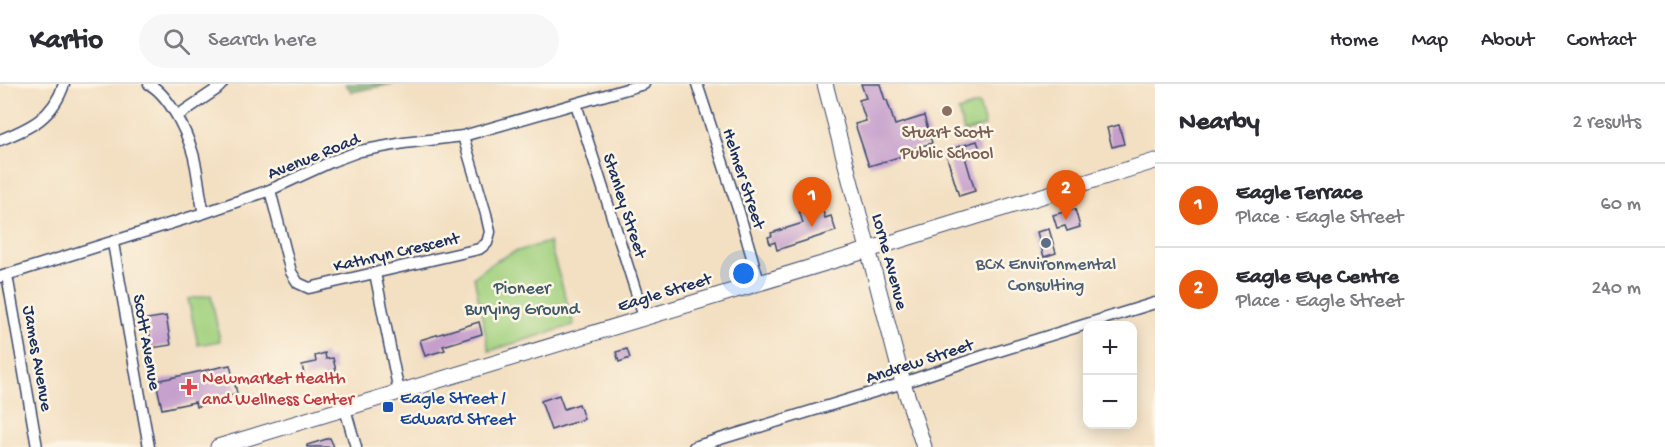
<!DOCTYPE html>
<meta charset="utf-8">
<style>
:root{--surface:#fff;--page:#f7f7f7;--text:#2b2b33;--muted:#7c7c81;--line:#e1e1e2;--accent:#ea580c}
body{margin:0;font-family:"Gochi Hand",sans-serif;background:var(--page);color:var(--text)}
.controls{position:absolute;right:18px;bottom:18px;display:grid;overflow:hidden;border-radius:12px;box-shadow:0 3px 15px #0003}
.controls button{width:54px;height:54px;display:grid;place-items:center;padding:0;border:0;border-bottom:2px solid var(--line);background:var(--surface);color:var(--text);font:30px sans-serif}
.you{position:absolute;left:744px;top:190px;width:21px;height:21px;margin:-15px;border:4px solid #fff;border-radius:50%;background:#1a73e8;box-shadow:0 0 0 9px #1a73e833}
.badge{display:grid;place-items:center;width:39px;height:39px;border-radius:50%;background:var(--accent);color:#fff;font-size:20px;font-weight:700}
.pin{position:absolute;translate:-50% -50px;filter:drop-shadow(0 2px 3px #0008)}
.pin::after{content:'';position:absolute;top:32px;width:21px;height:18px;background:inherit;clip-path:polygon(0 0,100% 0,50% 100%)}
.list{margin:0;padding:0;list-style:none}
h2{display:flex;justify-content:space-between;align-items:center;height:78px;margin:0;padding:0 24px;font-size:26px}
h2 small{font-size:20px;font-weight:400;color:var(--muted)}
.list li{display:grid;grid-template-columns:39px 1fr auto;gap:18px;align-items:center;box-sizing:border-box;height:84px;padding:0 24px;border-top:2px solid var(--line)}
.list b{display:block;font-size:22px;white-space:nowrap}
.list p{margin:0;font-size:20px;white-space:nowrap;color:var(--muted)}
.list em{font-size:20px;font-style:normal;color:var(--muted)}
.icon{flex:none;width:33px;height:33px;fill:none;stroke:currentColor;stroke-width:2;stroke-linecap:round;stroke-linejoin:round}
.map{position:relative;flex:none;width:1155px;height:363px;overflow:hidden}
header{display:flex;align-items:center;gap:36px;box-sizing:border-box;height:84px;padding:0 30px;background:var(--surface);border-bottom:2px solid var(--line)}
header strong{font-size:28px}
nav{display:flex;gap:33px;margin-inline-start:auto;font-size:21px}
.search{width:420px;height:54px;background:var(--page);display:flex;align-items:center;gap:15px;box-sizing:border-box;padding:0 21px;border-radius:33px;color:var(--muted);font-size:22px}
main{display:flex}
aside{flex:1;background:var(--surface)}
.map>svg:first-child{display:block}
</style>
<header>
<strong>Kartio</strong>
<div class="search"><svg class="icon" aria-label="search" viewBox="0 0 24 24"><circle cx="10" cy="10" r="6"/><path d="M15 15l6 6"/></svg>Search here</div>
<nav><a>Home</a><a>Map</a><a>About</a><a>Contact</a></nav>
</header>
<main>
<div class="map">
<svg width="1155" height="363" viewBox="0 0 1155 363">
<rect width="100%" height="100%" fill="#fcf5e5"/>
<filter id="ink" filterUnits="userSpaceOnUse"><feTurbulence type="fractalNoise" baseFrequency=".0167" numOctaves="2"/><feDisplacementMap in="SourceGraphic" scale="12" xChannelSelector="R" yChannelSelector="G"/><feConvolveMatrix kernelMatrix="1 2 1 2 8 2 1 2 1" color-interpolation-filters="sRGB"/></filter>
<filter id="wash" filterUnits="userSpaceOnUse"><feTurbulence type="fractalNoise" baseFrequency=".008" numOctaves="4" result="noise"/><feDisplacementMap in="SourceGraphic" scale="24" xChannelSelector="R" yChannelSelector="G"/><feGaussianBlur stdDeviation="1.35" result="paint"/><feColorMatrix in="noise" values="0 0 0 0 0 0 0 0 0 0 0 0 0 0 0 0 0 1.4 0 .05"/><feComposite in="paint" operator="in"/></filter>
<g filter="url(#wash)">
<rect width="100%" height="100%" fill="#f3dfc1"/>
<path fill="#a2d17f" stroke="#5e806e" stroke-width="1.5" d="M 979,20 L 985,42 L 964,48 L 958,27 Z
M 549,158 L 574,241 L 489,267 L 474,193 L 494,178 L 514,168 Z
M 211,211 L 220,257 L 198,261 L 188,215 Z"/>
<path fill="#81b36e" stroke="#4e7166" stroke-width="1.5" d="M 345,0 L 392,0 L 352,8 Z"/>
<g id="blocks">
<path fill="#c59ecc" d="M 861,0 L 880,0 L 885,16 L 887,16 L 895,41 L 924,32 L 932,59 L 901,68 L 902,72 L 869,82 L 855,40 L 866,37 L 859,16 L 866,14 Z
M 1119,41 L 1124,60 L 1112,63 L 1107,44 Z
M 977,57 L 981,68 L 965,73 L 975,107 L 959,112 L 945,67 Z
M 820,117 L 825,134 L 831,132 L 836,147 L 777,166 L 775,158 L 770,160 L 768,153 L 772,152 L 771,149 L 803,139 L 798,124 Z
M 1075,125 L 1080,143 L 1067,147 L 1065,142 L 1057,144 L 1053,131 Z
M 1049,145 L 1056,169 L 1044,173 L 1037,148 Z
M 166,232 L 171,261 L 152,264 L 147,235 Z
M 479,238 L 482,250 L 443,262 L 445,266 L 425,272 L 420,256 Z
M 627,265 L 630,274 L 619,278 L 616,268 Z
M 325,269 L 326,275 L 333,274 L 336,287 L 330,288 L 331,294 L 322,297 L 321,291 L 305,295 L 302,281 L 316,278 L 315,272 Z
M 230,281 L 237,309 L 196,323 L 195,318 L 162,325 L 156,297 Z
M 559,311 L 564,325 L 579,320 L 584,335 L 551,346 L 541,317 Z
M 330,354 L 334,363 L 307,363 L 307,361 Z"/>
</g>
</g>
<g filter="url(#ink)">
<use href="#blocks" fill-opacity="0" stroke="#3b496d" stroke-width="1.5"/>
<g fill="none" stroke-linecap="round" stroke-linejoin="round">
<g stroke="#3b496d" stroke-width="13">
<path id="minor" d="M 149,0 C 172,13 192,58 196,83 C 199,99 200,114 204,129
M 697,0 L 739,128 L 759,198
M 576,20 L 644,233
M 177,32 L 217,5 L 222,0
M 0,56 C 30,44 53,34 64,0
M 270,106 L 291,188 L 298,199 L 309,204 L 479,165 L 487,159 L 490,148 L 486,130 L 463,52
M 113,159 L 149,363
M 375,189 L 399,308
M 7,191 L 37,363
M 0,193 L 204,129 L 270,106 L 333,77 L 360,67 L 404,59 L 463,52 L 644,0
M 345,325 L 356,363
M 694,363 L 903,299 L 983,272 L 1155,219"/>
</g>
<g stroke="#3b496d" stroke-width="17">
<path id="secondary" d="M 825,0 L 903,299 L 924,363
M 218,363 L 868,166 L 1155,77"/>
</g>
<use href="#minor" stroke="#fff" stroke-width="10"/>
<use href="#secondary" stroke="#fff" stroke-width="15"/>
</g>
</g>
<circle fill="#8d6e63" stroke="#fcf5e5" stroke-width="2" cx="947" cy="27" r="6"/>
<circle fill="#5c6f8a" stroke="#fcf5e5" stroke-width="2" cx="1046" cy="159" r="6"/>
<path fill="#e0444e" stroke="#fcf5e5" stroke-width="2" d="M186 294h6v6h6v6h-6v6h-6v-6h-6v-6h6z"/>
<rect fill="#1a4fb4" stroke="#fcf5e5" stroke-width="2" x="382" y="317" width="12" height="12" rx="3"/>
<g text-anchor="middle" stroke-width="5" stroke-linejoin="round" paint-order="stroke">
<g font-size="18" fill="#785e54" stroke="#fcf5e5">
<text x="947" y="53">Stuart Scott<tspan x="947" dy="21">Public School</tspan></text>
</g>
<g font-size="18" fill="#1b2f5e" stroke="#fcf5e5">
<text transform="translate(313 71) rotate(-22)" y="6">Avenue Road</text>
<text transform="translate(745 94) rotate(72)" y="6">Helmer Street</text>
<text transform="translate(626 121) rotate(72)" y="6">Stanley Street</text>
<text transform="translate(396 167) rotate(-13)" y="6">Kathryn Crescent</text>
<text transform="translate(891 177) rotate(75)" y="6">Lorne Avenue</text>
<text transform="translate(664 207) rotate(-17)" y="6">Eagle Street</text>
<text transform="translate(148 258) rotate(80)" y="6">Scott Avenue</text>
<text transform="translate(39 274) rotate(80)" y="6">James Avenue</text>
<text transform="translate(919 276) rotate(-18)" y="6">Andrew Street</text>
</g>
<g font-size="18" fill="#4e5e75" stroke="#fcf5e5">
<text x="1046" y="185">BCX Environmental<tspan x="1046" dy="21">Consulting</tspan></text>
</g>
<g font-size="18" fill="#3d5866" stroke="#fcf5e5">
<text x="522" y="209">Pioneer<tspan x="522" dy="21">Burying Ground</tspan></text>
</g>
<g font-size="18" fill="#be3a42" stroke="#fcf5e5" text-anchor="start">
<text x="202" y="299">Newmarket Health<tspan x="202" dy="21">and Wellness Center</tspan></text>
</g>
<g font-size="18" fill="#164399" stroke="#fcf5e5" text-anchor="start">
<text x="400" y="319">Eagle Street /<tspan x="400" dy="21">Edward Street</tspan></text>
</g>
</g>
</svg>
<div class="controls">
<button>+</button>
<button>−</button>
</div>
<div class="you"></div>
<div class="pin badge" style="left:812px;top:143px">1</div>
<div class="pin badge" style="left:1066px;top:136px">2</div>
</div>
<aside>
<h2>Nearby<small>2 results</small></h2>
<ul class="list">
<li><span class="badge">1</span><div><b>Eagle Terrace</b><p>Place · Eagle Street</p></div><em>60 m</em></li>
<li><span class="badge">2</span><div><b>Eagle Eye Centre</b><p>Place · Eagle Street</p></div><em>240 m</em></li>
</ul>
</aside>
</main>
